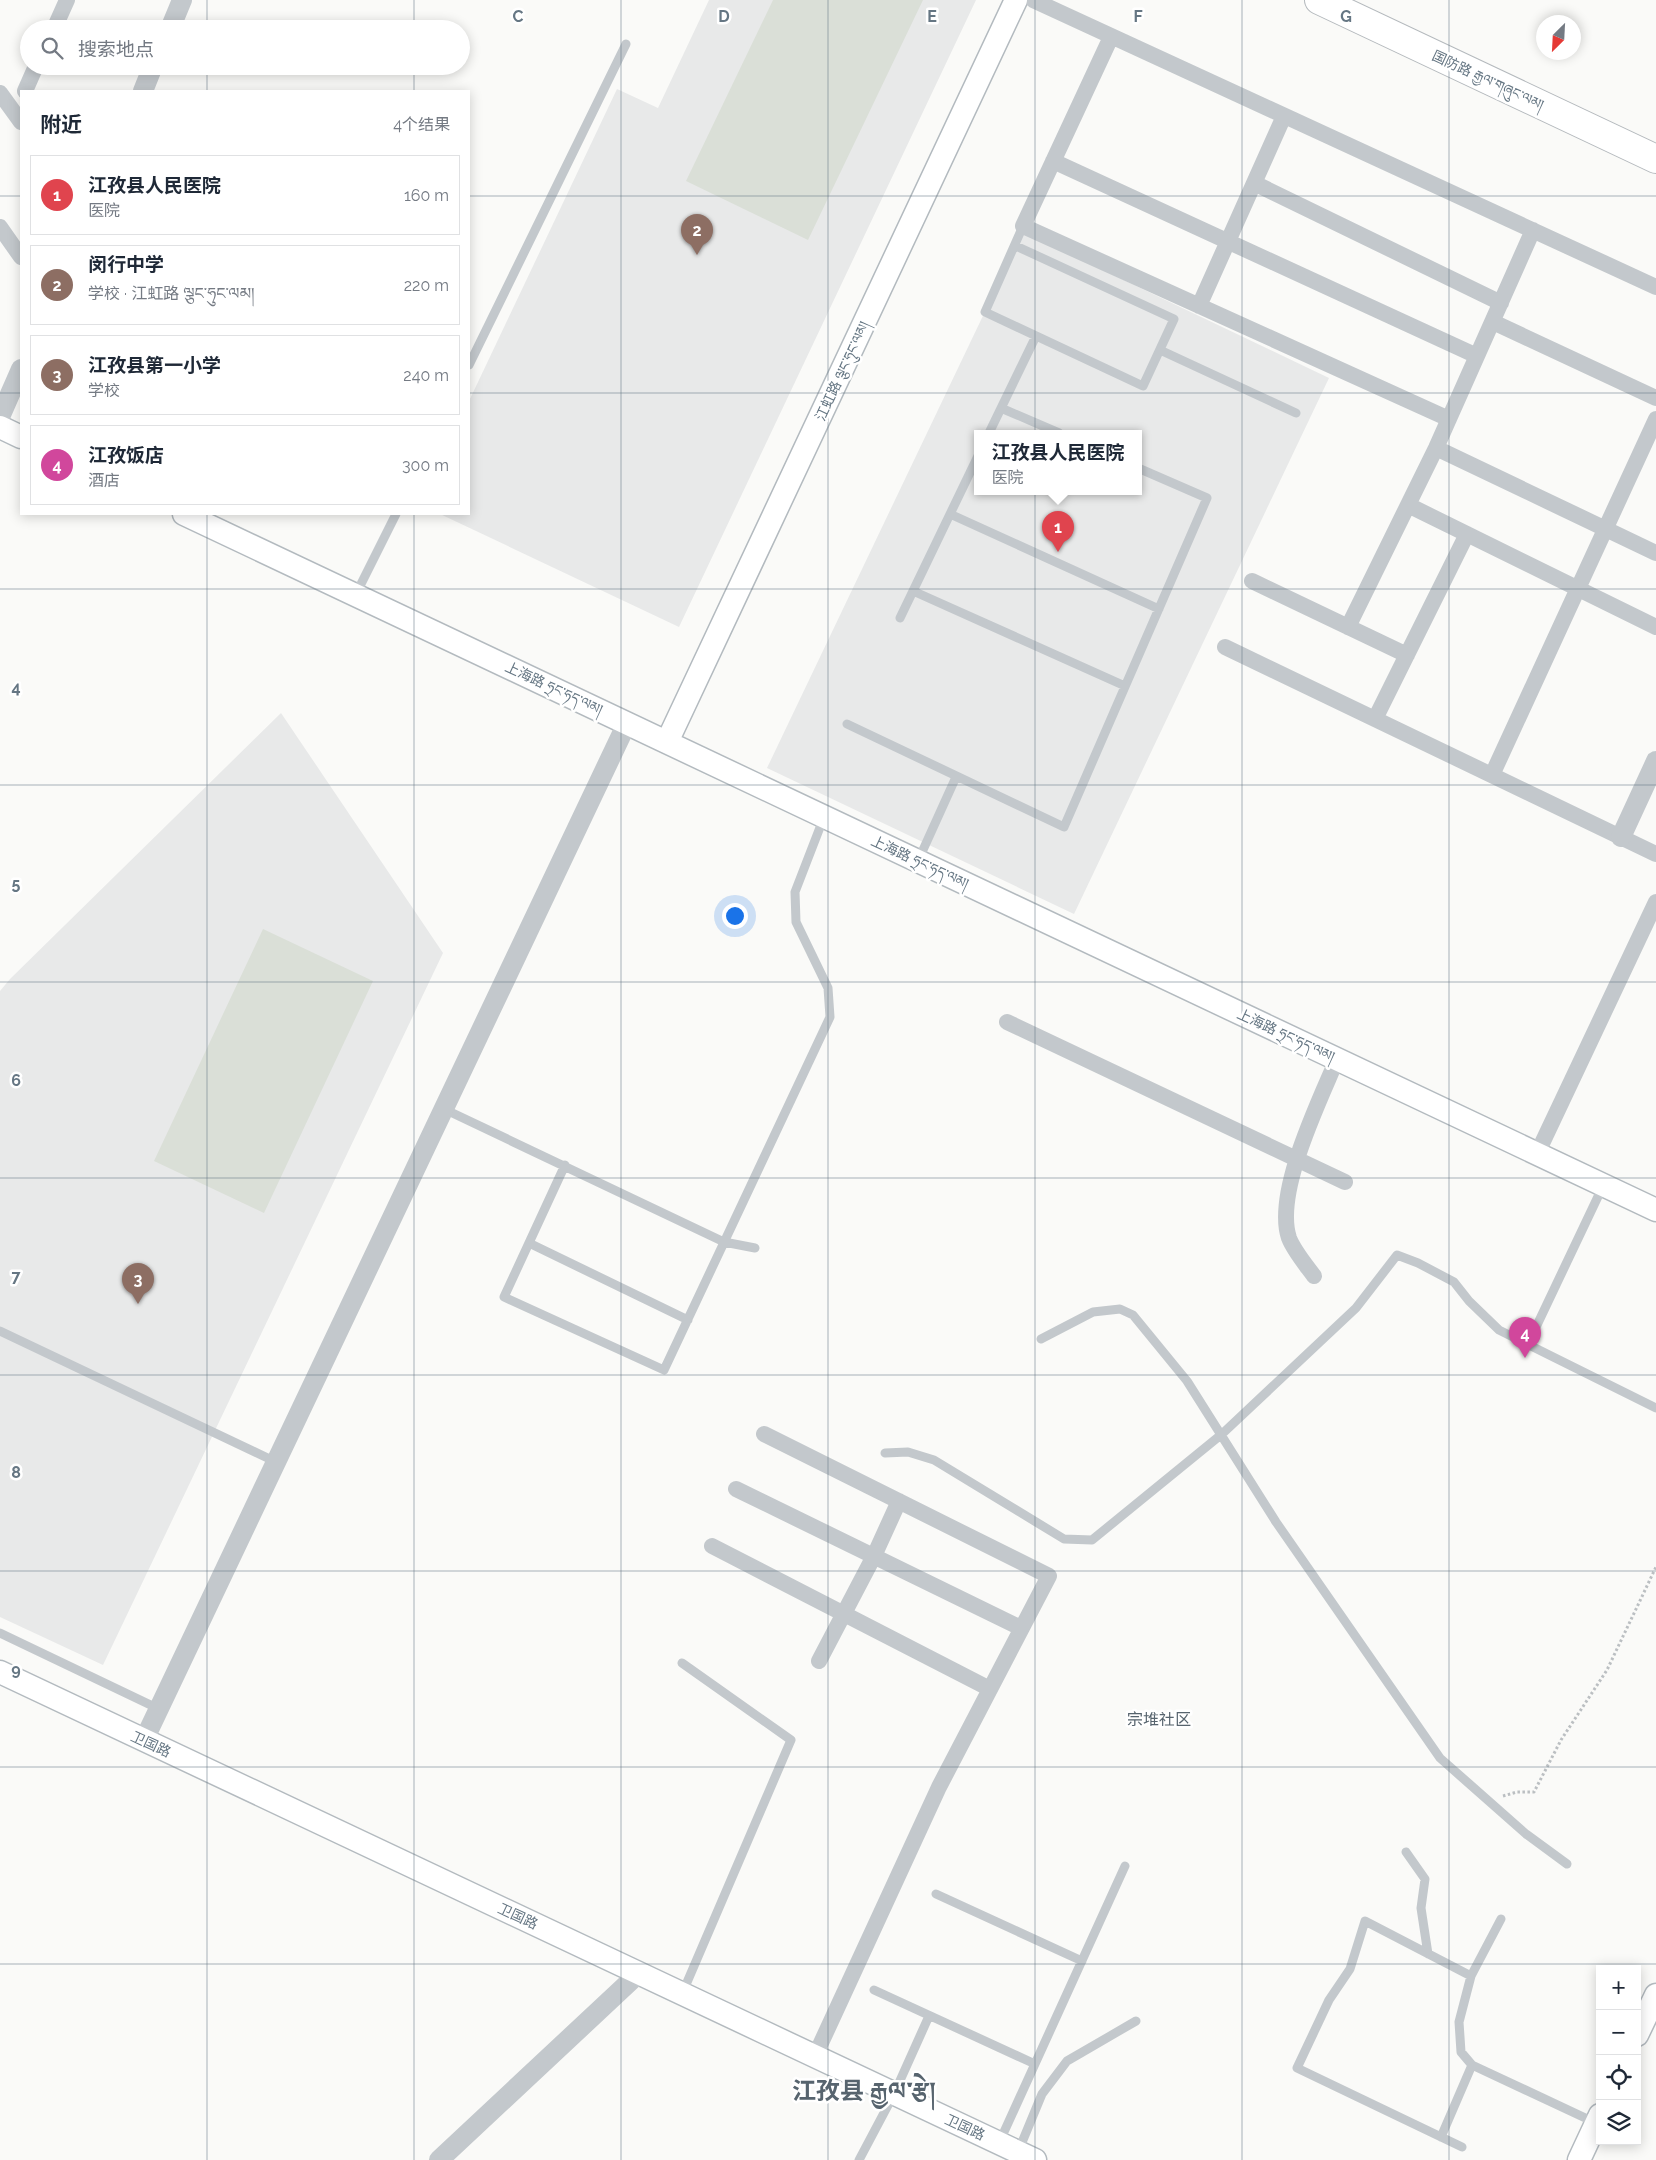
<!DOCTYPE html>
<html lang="zh">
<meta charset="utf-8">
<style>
:root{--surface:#fff;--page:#f6f6f7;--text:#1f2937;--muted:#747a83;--line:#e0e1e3;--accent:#0b8043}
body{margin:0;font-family:Raleway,"Noto Sans SC","Noto Serif Tibetan",sans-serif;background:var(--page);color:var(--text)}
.controls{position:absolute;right:15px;bottom:15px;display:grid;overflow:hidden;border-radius:0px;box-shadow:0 2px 12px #0003}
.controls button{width:45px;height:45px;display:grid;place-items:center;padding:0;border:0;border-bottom:1px solid var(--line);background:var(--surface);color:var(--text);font:25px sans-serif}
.compass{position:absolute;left:1536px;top:15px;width:45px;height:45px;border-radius:50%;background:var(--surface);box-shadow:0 2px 12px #0003;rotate:204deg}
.you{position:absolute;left:734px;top:915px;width:18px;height:18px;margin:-12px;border:4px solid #fff;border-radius:50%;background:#1a73e8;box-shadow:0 0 0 8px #1a73e833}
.badge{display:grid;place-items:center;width:32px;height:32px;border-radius:50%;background:var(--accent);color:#fff;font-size:16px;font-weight:700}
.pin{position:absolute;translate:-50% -41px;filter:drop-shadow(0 1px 2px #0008)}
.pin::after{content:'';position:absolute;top:26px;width:18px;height:15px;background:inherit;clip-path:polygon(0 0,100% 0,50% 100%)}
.popup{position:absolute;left:974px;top:430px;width:168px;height:65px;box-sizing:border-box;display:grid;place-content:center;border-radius:0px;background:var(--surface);filter:drop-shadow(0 1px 4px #0005);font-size:16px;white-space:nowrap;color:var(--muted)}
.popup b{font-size:19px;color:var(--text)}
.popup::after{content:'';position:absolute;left:50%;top:100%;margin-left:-10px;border:10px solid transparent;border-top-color:var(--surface)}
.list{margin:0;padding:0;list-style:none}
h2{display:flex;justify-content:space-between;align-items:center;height:65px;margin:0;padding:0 20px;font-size:21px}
h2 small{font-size:16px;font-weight:400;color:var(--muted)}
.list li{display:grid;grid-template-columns:32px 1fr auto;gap:15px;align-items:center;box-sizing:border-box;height:80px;margin:0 10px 10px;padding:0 10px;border:1px solid var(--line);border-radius:0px}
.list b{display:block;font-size:19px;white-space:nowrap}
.list p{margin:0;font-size:16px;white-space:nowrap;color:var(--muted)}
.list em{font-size:16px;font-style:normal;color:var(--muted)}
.icon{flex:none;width:28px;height:28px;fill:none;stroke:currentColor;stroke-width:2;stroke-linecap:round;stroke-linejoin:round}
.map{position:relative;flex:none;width:1656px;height:2160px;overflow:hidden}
.search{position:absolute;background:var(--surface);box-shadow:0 2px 12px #0003;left:20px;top:20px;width:450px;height:55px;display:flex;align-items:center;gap:12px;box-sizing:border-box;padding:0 18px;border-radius:28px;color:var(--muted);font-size:19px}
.panel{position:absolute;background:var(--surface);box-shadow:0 2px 12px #0003;left:20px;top:90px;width:450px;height:425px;border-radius:0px}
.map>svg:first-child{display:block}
</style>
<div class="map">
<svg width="1656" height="2160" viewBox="0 0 1656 2160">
<rect width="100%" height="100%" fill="#fafaf8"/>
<path fill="#e8e9e9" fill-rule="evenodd" d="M 709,0 L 976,0 L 679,627 L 440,514 L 469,514 L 469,401 L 617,89 L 658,108 Z
M 1023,232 L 1329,378 L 1074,914 L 767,768 ZM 978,433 L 1138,433 L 1138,491 L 978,491 Z
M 281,713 L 443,953 L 103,1665 L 0,1617 L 0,991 L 10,979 Z"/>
<path fill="#dadfd7" d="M 773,0 L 923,0 L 808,240 L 686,181 Z
M 263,929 L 373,981 L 264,1213 L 154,1161 Z"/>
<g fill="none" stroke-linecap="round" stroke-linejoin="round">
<g stroke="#b3babf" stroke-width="25">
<path id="secondary" d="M 0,427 L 21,437
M 184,514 L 1656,1210
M 667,742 L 1016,0
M 0,1672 L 1035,2160
M 1637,2035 L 1656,1995
M 1579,2160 L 1600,2115"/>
</g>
<g stroke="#b4b9bd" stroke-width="30">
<path id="trunk" d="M 1319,0 L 1656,159"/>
</g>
<path stroke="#bbbfc2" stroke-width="3" stroke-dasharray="2.5 2.5" stroke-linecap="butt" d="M 1503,1796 L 1517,1792 L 1534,1792 L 1561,1740 L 1607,1670 L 1656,1567"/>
<path stroke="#c3c8cc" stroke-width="9" d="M 1016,246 L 1174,319 L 1143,386 L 985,312 L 1023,226
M 1160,350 L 1296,413
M 469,365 L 626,44
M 1001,408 L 1059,433
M 989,433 L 1036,336
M 950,514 L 1159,609
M 913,591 L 1125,686
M 356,594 L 396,514
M 900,618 L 978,456
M 847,724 L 1064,827 L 1207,498 L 1138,468
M 918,861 L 956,777
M 444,1109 L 724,1242 L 755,1248
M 565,1165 L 504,1297 L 664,1370 L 830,1017 L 828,988 L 796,922 L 795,892 L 824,817
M 529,1243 L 688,1320
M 0,1331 L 276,1462
M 1041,1339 L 1093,1312 L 1120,1309 L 1133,1315 L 1187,1381 L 1276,1522 L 1440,1758 L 1526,1834 L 1567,1864
M 1528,1344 L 1603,1186
M 885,1453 L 908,1452 L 934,1460 L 1064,1539 L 1092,1540 L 1222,1434 L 1356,1308 L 1397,1255 L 1418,1263 L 1454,1282 L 1469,1301 L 1499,1330 L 1656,1408
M 0,1633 L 159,1709
M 682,1663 L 791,1740 L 682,1994
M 1406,1852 L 1425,1879 L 1421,1908 L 1428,1954
M 936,1894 L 1082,1961
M 1501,1919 L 1471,1976 L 1459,2022 L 1461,2052 L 1472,2065 L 1596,2123
M 874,1990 L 1035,2064
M 1441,2137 L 1472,2065
M 999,2143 L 1125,1866
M 1462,2147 L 1297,2068 L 1329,2000 L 1350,1969 L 1365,1921 L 1471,1976
M 1018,2152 L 1042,2094 L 1067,2061 L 1136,2021
M 859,2160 L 894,2094 L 929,2016"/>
<path stroke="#c3c8cc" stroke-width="16" d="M 1033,0 L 1656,287
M 54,29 L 67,0
M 1111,37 L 1023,226 L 1449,419
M 25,91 L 36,66
M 0,93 L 21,122
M 1053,161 L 1477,356
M 1254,183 L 1501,303
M 0,227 L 21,257
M 1199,306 L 1284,116
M 1493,322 L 1656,398
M 1436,448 L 1656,553
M 1408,505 L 1656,627
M 1252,581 L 1407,655
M 1348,627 L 1436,448 L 1533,230
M 1225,647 L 1656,854
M 1375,719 L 1467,534
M 1492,775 L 1656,419
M 1007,1022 L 1345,1182
M 1537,1154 L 1656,902
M 1314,1276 C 1306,1265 1294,1251 1289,1238 C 1274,1193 1319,1102 1337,1059
M 764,1434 L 1049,1576 L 939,1787 L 815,2056
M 736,1489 L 1021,1628
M 712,1546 L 990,1689
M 819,1661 L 874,1556 L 899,1501"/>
<path stroke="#c3c8cc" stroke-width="20" d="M 170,29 L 182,0
M 143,91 L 153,66
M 0,417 L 21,369
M 1621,837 L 1656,761
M 144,1740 L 627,723
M 439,2160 L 639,1973"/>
<use href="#secondary" stroke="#fff" stroke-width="22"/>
<use href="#trunk" stroke="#fff" stroke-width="28"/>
</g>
<path fill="none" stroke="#657683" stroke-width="1" stroke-opacity="0.55" d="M 207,0 L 207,29M 414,0 L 414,29M 621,0 L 621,2160M 828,0 L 828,2160M 1035,0 L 1035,2160M 1242,0 L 1242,2160M 1449,0 L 1449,2160M 207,66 L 207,91M 414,66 L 414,91M 0,196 L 21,196M 469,196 L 1656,196M 0,393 L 21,393M 469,393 L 1656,393M 207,514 L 207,2160M 414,514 L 414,2160M 0,589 L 1656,589M 0,785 L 1656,785M 0,982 L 1656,982M 0,1178 L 1656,1178M 0,1375 L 1656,1375M 0,1571 L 1656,1571M 0,1767 L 1656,1767M 0,1964 L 1656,1964"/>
<g text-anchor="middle" stroke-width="5" stroke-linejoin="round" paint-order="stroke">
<g font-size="14" fill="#657683" stroke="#fff">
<text transform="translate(1488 80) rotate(25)" y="5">国防路 རྒྱལ་གཞུང་ལམ།</text>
<text transform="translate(842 371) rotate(-65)" y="5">江虹路 ལྕང་ཧུང་ལམ།</text>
<text transform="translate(554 688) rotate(25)" y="5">上海路 ཧྲང་ཧད་ལམ།</text>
<text transform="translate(920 862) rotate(25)" y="5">上海路 ཧྲང་ཧད་ལམ།</text>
<text transform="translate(1286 1035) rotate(25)" y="5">上海路 ཧྲང་ཧད་ལམ།</text>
<text transform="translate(151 1744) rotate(25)" y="5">卫国路</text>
<text transform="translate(518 1916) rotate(25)" y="5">卫国路</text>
<text transform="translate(965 2127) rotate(25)" y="5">卫国路</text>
</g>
<g font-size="16" fill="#57646e" stroke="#fff">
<text x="1159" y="1725">宗堆社区</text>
</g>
<g font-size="24" font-weight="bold" fill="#57646e" stroke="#fff">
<text x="864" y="2099">江孜县 རྒྱལ་རྩེ།</text>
</g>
</g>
<g font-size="16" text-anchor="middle" font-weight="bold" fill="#657683" stroke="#fff" stroke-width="5" stroke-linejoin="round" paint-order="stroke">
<text x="518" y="22">C</text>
<text x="724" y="22">D</text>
<text x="932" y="22">E</text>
<text x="1138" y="22">F</text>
<text x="1346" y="22">G</text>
<text x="16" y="693">4</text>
<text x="16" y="889">5</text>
<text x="16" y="1086">6</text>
<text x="16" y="1282">7</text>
<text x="16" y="1478">8</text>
<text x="16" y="1675">9</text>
</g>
</svg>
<div class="controls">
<button>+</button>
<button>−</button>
<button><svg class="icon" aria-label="locate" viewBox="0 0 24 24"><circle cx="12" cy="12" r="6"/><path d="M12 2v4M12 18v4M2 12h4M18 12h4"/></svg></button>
<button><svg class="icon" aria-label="layers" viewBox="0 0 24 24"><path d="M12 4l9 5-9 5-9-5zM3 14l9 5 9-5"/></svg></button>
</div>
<svg class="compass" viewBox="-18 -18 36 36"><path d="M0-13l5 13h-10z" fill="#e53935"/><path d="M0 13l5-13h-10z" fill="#747a83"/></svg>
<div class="you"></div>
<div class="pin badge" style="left:1058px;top:552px;background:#e0444e">1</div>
<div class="popup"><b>江孜县人民医院</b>医院</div>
<div class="pin badge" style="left:697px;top:255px;background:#8d6e63">2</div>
<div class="pin badge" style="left:138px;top:1304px;background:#8d6e63">3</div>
<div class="pin badge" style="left:1525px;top:1358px;background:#d1479c">4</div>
<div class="search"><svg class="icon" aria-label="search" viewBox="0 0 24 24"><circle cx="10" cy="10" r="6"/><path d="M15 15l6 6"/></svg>搜索地点</div>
<section class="panel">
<h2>附近<small>4个结果</small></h2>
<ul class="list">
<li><span class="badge" style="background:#e0444e">1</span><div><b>江孜县人民医院</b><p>医院</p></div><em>160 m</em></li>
<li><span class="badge" style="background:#8d6e63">2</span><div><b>闵行中学</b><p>学校 · 江虹路 ལྕང་ཧུང་ལམ།</p></div><em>220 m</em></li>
<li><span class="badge" style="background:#8d6e63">3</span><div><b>江孜县第一小学</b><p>学校</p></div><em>240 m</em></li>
<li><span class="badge" style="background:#d1479c">4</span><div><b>江孜饭店</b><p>酒店</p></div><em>300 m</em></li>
</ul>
</section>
</div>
